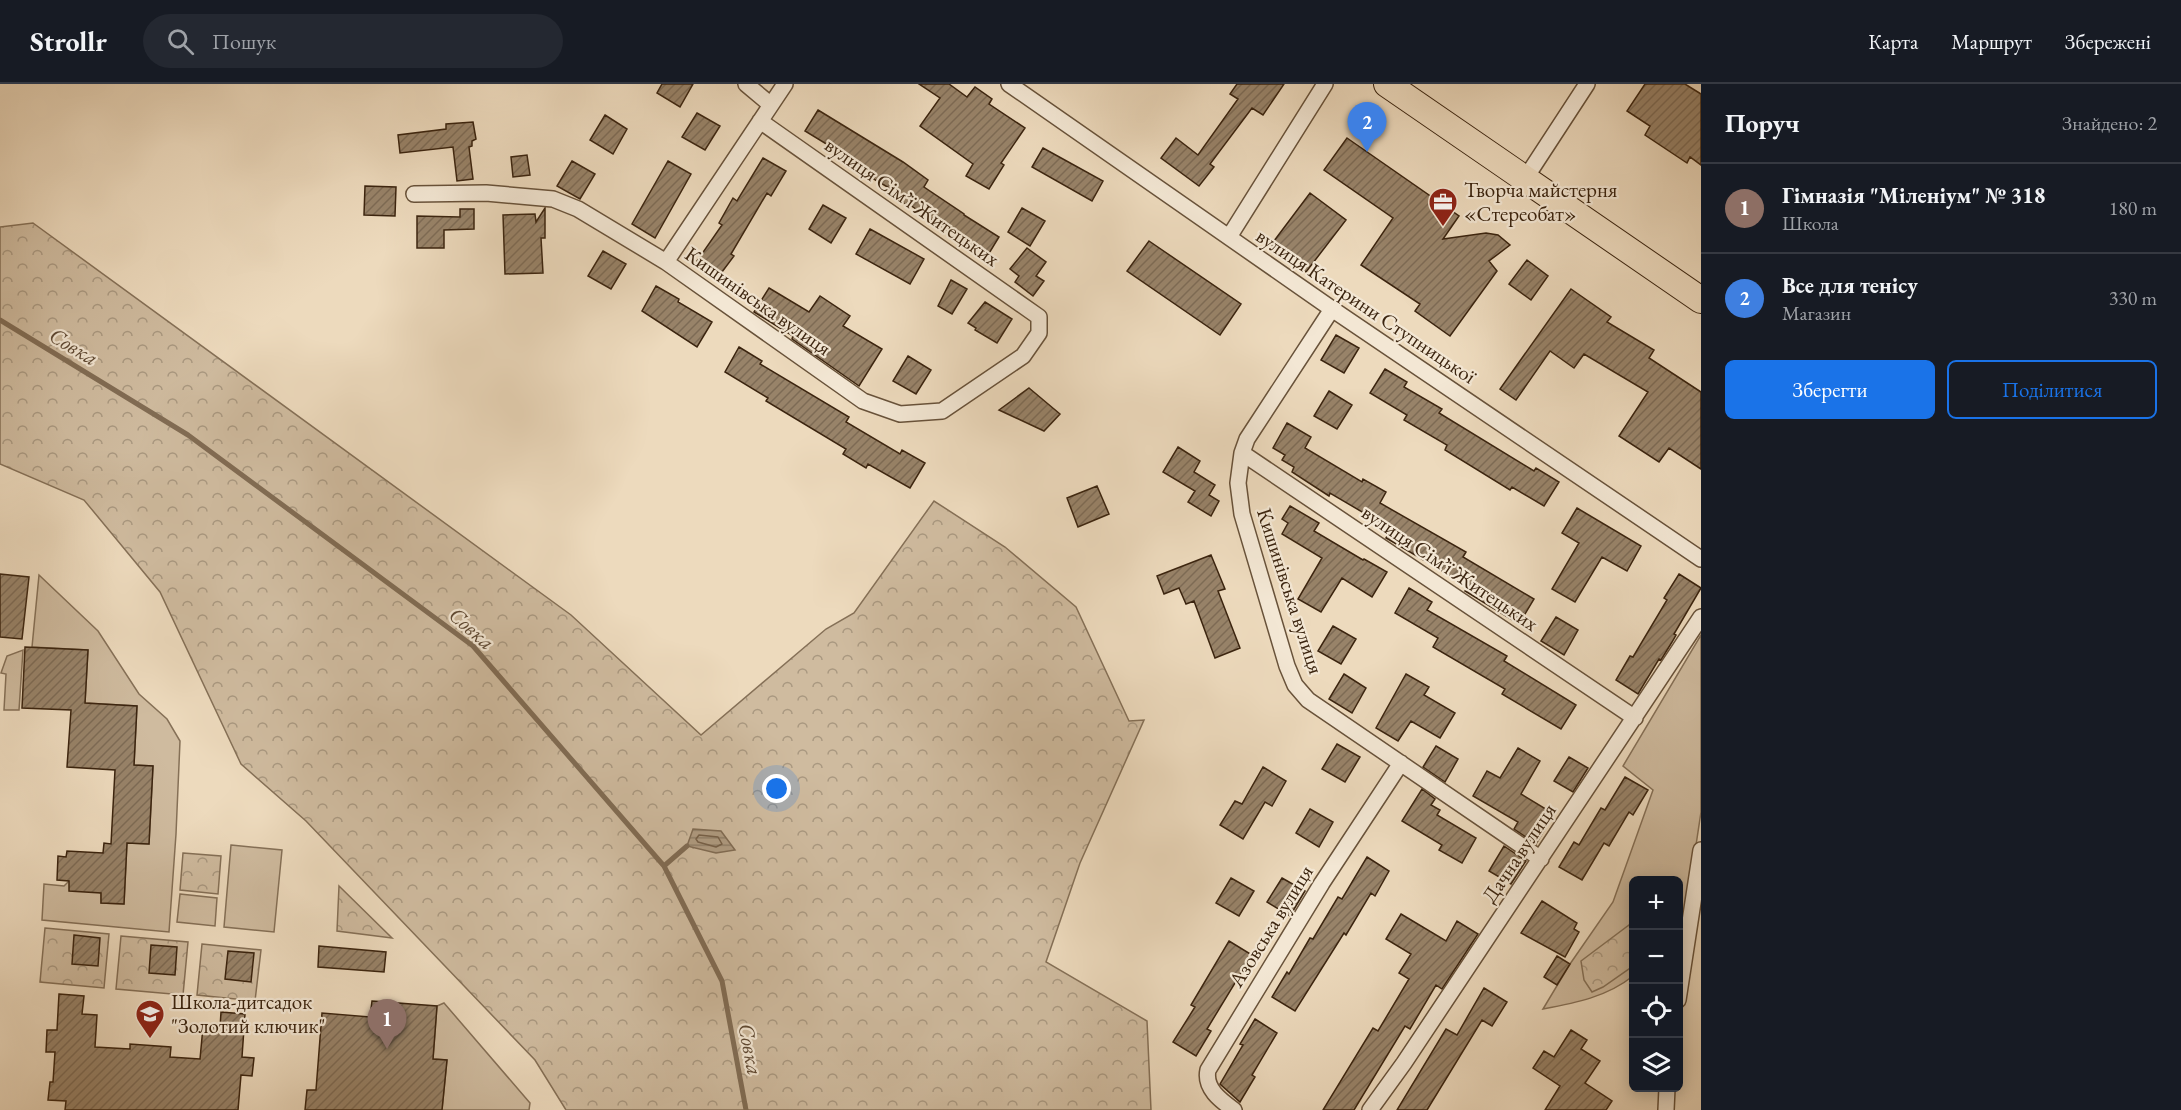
<!DOCTYPE html>
<html lang="uk">
<meta charset="utf-8">
<style>
:root{--surface:#171b24;--page:#242831;--text:#f1f3f6;--muted:#9ea1a6;--line:#363941;--accent:#1a73e8}
body{margin:0;font-family:"EB Garamond",serif;background:var(--page);color:var(--text)}
.controls{position:absolute;right:18px;bottom:18px;display:grid;overflow:hidden;border-radius:9px;box-shadow:0 3px 15px #0003}
.controls button{width:54px;height:54px;display:grid;place-items:center;padding:0;border:0;border-bottom:2px solid var(--line);background:var(--surface);color:var(--text);font:30px sans-serif}
.you{position:absolute;left:777px;top:705px;width:21px;height:21px;margin:-15px;border:4px solid #fff;border-radius:50%;background:#1a73e8;box-shadow:0 0 0 9px #1a73e833}
.badge{display:grid;place-items:center;width:39px;height:39px;border-radius:50%;background:var(--accent);color:#fff;font-size:20px;font-weight:700}
.pin{position:absolute;translate:-50% -50px;filter:drop-shadow(0 2px 3px #0008)}
.pin::after{content:'';position:absolute;top:32px;width:21px;height:18px;background:inherit;clip-path:polygon(0 0,100% 0,50% 100%)}
.list{margin:0;padding:0;list-style:none}
h2{display:flex;justify-content:space-between;align-items:center;height:78px;margin:0;padding:0 24px;font-size:26px}
h2 small{font-size:20px;font-weight:400;color:var(--muted)}
.list li{display:grid;grid-template-columns:39px 1fr auto;gap:18px;align-items:center;box-sizing:border-box;height:90px;padding:0 24px;border-top:2px solid var(--line)}
.list b{display:block;font-size:22px;white-space:nowrap}
.list p{margin:0;font-size:20px;white-space:nowrap;color:var(--muted)}
.list em{font-size:20px;font-style:normal;color:var(--muted)}
.actions{display:flex;gap:12px;padding:18px 24px}
.actions a{flex:1;padding:14px 0;border:2px solid var(--accent);border-radius:9px;text-align:center;font-size:21px;color:var(--accent)}
.actions .main{background:var(--accent);color:#fff}
.icon{flex:none;width:33px;height:33px;fill:none;stroke:currentColor;stroke-width:2;stroke-linecap:round;stroke-linejoin:round}
.map{position:relative;flex:none;width:1701px;height:1026px;overflow:hidden}
header{display:flex;align-items:center;gap:36px;box-sizing:border-box;height:84px;padding:0 30px;background:var(--surface);border-bottom:2px solid var(--line)}
header strong{font-size:28px}
nav{display:flex;gap:33px;margin-inline-start:auto;font-size:21px}
.search{width:420px;height:54px;background:var(--page);display:flex;align-items:center;gap:15px;box-sizing:border-box;padding:0 21px;border-radius:33px;color:var(--muted);font-size:22px}
main{display:flex}
aside{flex:1;background:var(--surface)}
.map>svg:first-child{display:block}
</style>
<header>
<strong>Strollr</strong>
<div class="search"><svg class="icon" aria-label="search" viewBox="0 0 24 24"><circle cx="10" cy="10" r="6"/><path d="M15 15l6 6"/></svg>Пошук</div>
<nav><a>Карта</a><a>Маршрут</a><a>Збережені</a></nav>
</header>
<main>
<div class="map">
<svg width="1701" height="1026" viewBox="0 0 1701 1026">
<defs>
<pattern id="forest-crowns" width="20" height="18" patternUnits="userSpaceOnUse" patternTransform="scale(1.5)"><rect width="20" height="18" fill="#cfbb9f"/><path d="M2 6a3 3 0 1 1 6 0M12 15a3 3 0 1 1 6 0" fill="none" stroke="#a99880"/></pattern>
<pattern id="water-rules" width="6" height="5" patternUnits="userSpaceOnUse" patternTransform="scale(1.5)"><rect width="6" height="5" fill="#b09c82"/><path d="M0 2.5h6" fill="none" stroke="#907f69"/></pattern>
<pattern id="building-hatch" width="6" height="6" patternUnits="userSpaceOnUse" patternTransform="scale(1.5)"><rect width="6" height="6" fill="#988369"/><path d="M-1 1l2-2M0 6l6-6M5 7l2-2" fill="none" stroke="#7d6b55"/></pattern>
</defs>
<rect width="100%" height="100%" fill="#eddabd"/>
<filter id="stains"><feTurbulence type="fractalNoise" baseFrequency=".00333" numOctaves="4"/><feColorMatrix values="0 0 0 0 .2 0 0 0 0 .09 0 0 0 0 .02 0 0 0 .5 -.17"/></filter>
<radialGradient id="worn" r=".72"><stop offset=".6" stop-color="#630" stop-opacity="0"/><stop offset="1" stop-color="#630" stop-opacity=".3"/></radialGradient>
<path fill="#cfbb9f" stroke="#857057" stroke-width="1.5" d="M 39,491 L 98,547 L 139,610 L 167,635 L 180,657 L 176,750 L 169,848 L 42,836 L 44,800 L 64,802 L 69,797 L 101,809 L 101,819 L 124,820 L 127,759 L 149,760 L 153,682 L 134,681 L 137,622 L 85,619 L 88,566 L 32,563 Z
M 1701,551 L 1701,728 L 1683,847 L 1679,852 L 1678,796 L 1634,796 L 1633,892 C 1607,913 1575,919 1543,925 L 1570,880 L 1613,818 L 1653,706 L 1623,682 Z
M 23,566 L 19,626 L 4,626 L 6,590 L 1,589 L 7,572 Z
M 231,761 L 282,766 L 274,848 L 224,843 Z
M 180,810 L 217,814 L 215,842 L 177,838 Z
M 444,919 L 530,1019 L 529,1026 L 442,1026 L 447,976 L 433,975 L 437,922 Z"/>
<path fill="url(#forest-crowns)" stroke="#857057" stroke-width="1.5" d="M 33,139 L 571,531 L 701,651 L 826,545 L 854,529 L 934,417 L 1005,463 L 1076,523 L 1129,637 L 1144,636 L 1080,779 L 1046,878 L 1147,937 L 1151,1026 L 566,1026 L 535,976 L 306,737 L 241,680 L 160,508 L 84,416 L 0,380 L 0,143 Z
M 183,769 L 221,772 L 218,810 L 180,806 Z
M 339,802 L 392,854 L 337,847 Z
M 1633,838 L 1633,882 L 1603,903 L 1592,908 L 1584,896 L 1581,877 Z
M 45,844 L 109,850 L 104,904 L 40,898 Z
M 121,852 L 188,858 L 183,911 L 116,905 Z
M 202,860 L 261,866 L 255,917 L 197,911 Z"/>
<path fill="url(#water-rules)" stroke="#816c54" stroke-width="1.5" d="M 693,745 L 721,747 L 735,766 L 716,769 L 687,762 Z"/>
<g fill="none" stroke-linecap="round" stroke-linejoin="round">
<path stroke="#766048" stroke-width="1.5" d="M 699,751 L 718,753 L 722,760 L 716,763 L 698,758 L 696,755 Z"/>
<path stroke="#816c54" stroke-width="5" d="M 0,236 L 188,351 L 473,562 L 664,782 L 722,897 L 746,1026
M 664,782 L 687,762"/>
</g>
<path fill="url(#building-hatch)" stroke="#3b240f" stroke-width="1.5" d="M 662,0 L 693,0 L 680,23 L 657,9 Z
M 919,0 L 949,0 L 967,13 L 975,3 L 992,15 L 989,20 L 1025,44 L 1001,79 L 1004,81 L 989,105 L 966,92 L 973,80 L 920,42 L 940,14 Z
M 1237,0 L 1284,0 L 1263,31 L 1252,24 L 1210,80 L 1214,83 L 1199,102 L 1161,74 L 1176,54 L 1198,71 L 1238,15 L 1230,10 Z
M 1645,0 L 1685,0 L 1701,10 L 1701,81 L 1690,73 L 1687,79 L 1645,51 L 1650,42 L 1627,27 Z
M 818,26 L 903,78 L 928,96 L 924,103 L 964,130 L 964,131 L 999,153 L 988,171 L 951,149 L 910,121 L 909,123 L 889,108 L 891,105 L 853,83 L 856,78 L 805,47 Z
M 697,29 L 720,42 L 705,66 L 682,53 Z
M 605,31 L 627,45 L 613,70 L 590,56 Z
M 473,38 L 476,55 L 472,57 L 472,62 L 469,63 L 473,95 L 457,97 L 453,63 L 400,69 L 398,51 L 446,45 L 446,40 Z
M 1347,54 L 1459,132 L 1443,155 L 1486,149 L 1498,151 L 1510,161 L 1489,177 L 1497,187 L 1450,252 L 1415,227 L 1420,220 L 1361,181 L 1393,134 L 1324,86 Z
M 1043,64 L 1103,97 L 1092,117 L 1032,83 Z
M 527,71 L 530,91 L 513,93 L 511,73 Z
M 763,74 L 786,87 L 771,112 L 767,109 L 731,170 L 734,172 L 719,192 L 697,177 L 722,141 L 719,139 L 733,114 L 737,117 Z
M 572,77 L 595,90 L 580,115 L 557,102 Z
M 668,77 L 691,90 L 655,154 L 632,140 Z
M 365,102 L 396,103 L 395,132 L 364,131 Z
M 1310,109 L 1346,136 L 1306,188 L 1271,161 Z
M 823,121 L 846,134 L 831,159 L 809,145 Z
M 545,124 L 545,154 L 541,154 L 543,189 L 505,190 L 503,131 L 535,130 L 536,138 Z
M 1022,124 L 1045,137 L 1030,162 L 1008,148 Z
M 460,125 L 474,125 L 474,145 L 444,146 L 444,164 L 417,164 L 417,132 L 460,133 Z
M 870,145 L 924,175 L 910,200 L 856,170 Z
M 1149,157 L 1241,220 L 1220,251 L 1127,187 Z
M 1027,164 L 1046,178 L 1036,192 L 1044,197 L 1033,212 L 1015,198 L 1019,192 L 1010,185 Z
M 603,167 L 626,180 L 611,205 L 588,192 Z
M 1527,176 L 1548,192 L 1531,216 L 1509,200 Z
M 951,196 L 967,205 L 952,230 L 938,222 Z
M 656,202 L 679,215 L 678,218 L 712,238 L 697,263 L 642,227 Z
M 769,204 L 809,228 L 820,212 L 850,232 L 843,242 L 882,265 L 859,302 L 792,255 L 793,252 L 754,228 Z
M 1571,205 L 1611,233 L 1607,238 L 1654,266 L 1649,274 L 1701,308 L 1701,385 L 1669,364 L 1659,378 L 1619,352 L 1648,308 L 1584,270 L 1574,284 L 1550,267 L 1516,316 L 1500,305 Z
M 985,218 L 1012,235 L 997,259 L 975,246 L 976,244 L 968,239 Z
M 1336,251 L 1359,264 L 1344,289 L 1321,276 Z
M 739,263 L 762,277 L 760,280 L 849,333 L 846,338 L 900,370 L 902,366 L 925,379 L 910,404 L 868,380 L 866,384 L 843,370 L 846,365 L 766,317 L 768,314 L 725,288 Z
M 908,272 L 931,286 L 916,310 L 893,297 Z
M 1385,285 L 1407,298 L 1404,303 L 1442,325 L 1439,329 L 1534,387 L 1536,384 L 1559,398 L 1544,422 L 1512,403 L 1510,406 L 1445,366 L 1447,361 L 1404,336 L 1407,331 L 1370,309 Z
M 1029,304 L 1060,330 L 1044,347 L 999,326 Z
M 1329,307 L 1352,321 L 1337,345 L 1314,332 Z
M 1287,339 L 1311,353 L 1305,364 L 1362,398 L 1363,395 L 1386,408 L 1380,419 L 1466,468 L 1463,473 L 1534,515 L 1519,540 L 1465,507 L 1468,502 L 1386,454 L 1391,445 L 1330,409 L 1329,412 L 1292,388 L 1294,383 L 1282,376 L 1285,371 L 1273,364 Z
M 1178,363 L 1200,377 L 1194,388 L 1215,401 L 1209,411 L 1219,417 L 1211,432 L 1188,418 L 1195,407 L 1163,388 Z
M 1097,402 L 1109,430 L 1078,443 L 1067,414 Z
M 1290,422 L 1319,439 L 1314,447 L 1363,476 L 1364,475 L 1387,488 L 1372,513 L 1342,494 L 1321,528 L 1298,515 L 1322,474 L 1282,450 L 1288,439 L 1282,435 Z
M 1577,424 L 1641,462 L 1627,487 L 1602,473 L 1575,518 L 1552,505 L 1579,459 L 1562,449 Z
M 1211,471 L 1225,505 L 1218,507 L 1240,564 L 1215,574 L 1194,517 L 1186,520 L 1179,504 L 1164,510 L 1157,492 Z
M 0,490 L 29,493 L 22,555 L 0,553 Z
M 1679,490 L 1701,504 L 1674,550 L 1676,551 L 1672,558 L 1661,576 L 1659,575 L 1638,610 L 1616,596 L 1630,572 L 1633,573 L 1667,516 L 1664,514 Z
M 1409,504 L 1432,518 L 1427,526 L 1507,572 L 1504,577 L 1576,621 L 1561,645 L 1502,610 L 1505,605 L 1433,563 L 1438,554 L 1395,529 Z
M 1556,533 L 1578,546 L 1564,571 L 1541,557 Z
M 1333,542 L 1356,555 L 1341,580 L 1318,567 Z
M 25,563 L 88,566 L 85,619 L 137,622 L 134,681 L 153,682 L 149,760 L 127,759 L 124,820 L 101,819 L 101,809 L 69,807 L 69,797 L 57,796 L 58,772 L 66,773 L 67,767 L 103,769 L 104,759 L 111,760 L 115,686 L 67,683 L 71,626 L 22,624 Z
M 1344,590 L 1366,604 L 1352,629 L 1329,615 Z
M 1406,590 L 1429,603 L 1424,611 L 1455,629 L 1440,654 L 1411,637 L 1398,657 L 1376,644 Z
M 1337,660 L 1360,673 L 1345,698 L 1322,685 Z
M 1436,662 L 1458,675 L 1445,698 L 1423,683 Z
M 1518,664 L 1540,677 L 1521,710 L 1554,730 L 1536,760 L 1514,745 L 1518,738 L 1473,712 L 1487,687 L 1500,694 Z
M 1569,673 L 1588,684 L 1573,708 L 1554,697 Z
M 1263,683 L 1286,697 L 1272,722 L 1265,718 L 1243,755 L 1220,741 L 1235,717 L 1242,720 Z
M 1625,693 L 1648,706 L 1633,731 L 1629,728 L 1609,762 L 1604,759 L 1582,796 L 1559,783 L 1574,758 L 1579,761 L 1601,724 L 1605,726 Z
M 1422,705 L 1435,715 L 1431,721 L 1440,726 L 1437,731 L 1476,754 L 1462,779 L 1439,766 L 1442,761 L 1402,737 Z
M 1310,725 L 1333,738 L 1319,763 L 1296,749 Z
M 1504,762 L 1526,777 L 1511,800 L 1489,787 Z
M 1367,773 L 1389,787 L 1375,812 L 1371,809 L 1346,851 L 1344,849 L 1295,927 L 1272,913 L 1287,888 L 1289,890 L 1310,854 L 1313,855 L 1338,813 L 1342,815 Z
M 1231,794 L 1254,807 L 1239,832 L 1216,819 Z
M 1282,794 L 1305,807 L 1290,832 L 1267,818 Z
M 1542,817 L 1577,839 L 1574,845 L 1579,848 L 1565,873 L 1521,849 Z
M 1401,830 L 1446,857 L 1457,837 L 1478,850 L 1442,905 L 1436,901 L 1410,945 L 1405,942 L 1354,1026 L 1323,1026 L 1373,944 L 1378,947 L 1409,895 L 1399,889 L 1411,870 L 1386,855 Z
M 74,851 L 100,854 L 98,882 L 72,880 Z
M 1229,857 L 1252,871 L 1207,945 L 1211,947 L 1196,972 L 1173,958 L 1195,923 L 1191,921 Z
M 151,861 L 177,863 L 175,891 L 149,889 Z
M 319,862 L 386,868 L 384,888 L 318,883 Z
M 228,867 L 254,869 L 251,898 L 225,895 Z
M 1557,872 L 1570,880 L 1557,901 L 1544,893 Z
M 1484,904 L 1507,918 L 1492,942 L 1482,936 L 1427,1026 L 1397,1026 L 1446,945 L 1457,951 Z
M 59,910 L 84,912 L 82,930 L 97,931 L 95,963 L 130,965 L 130,960 L 171,963 L 170,973 L 200,975 L 203,943 L 220,944 L 221,928 L 245,930 L 242,973 L 254,974 L 252,992 L 241,991 L 238,1026 L 65,1026 L 66,1017 L 48,1016 L 50,998 L 53,998 L 55,968 L 46,968 L 47,946 L 57,946 Z
M 372,917 L 437,922 L 433,975 L 447,976 L 442,1026 L 305,1026 L 307,1006 L 316,1006 L 322,929 L 370,933 Z
M 1255,935 L 1277,949 L 1252,991 L 1255,993 L 1240,1018 L 1220,1000 L 1243,961 L 1240,960 Z
M 1571,946 L 1587,956 L 1581,965 L 1600,977 L 1585,999 L 1612,1017 L 1606,1026 L 1545,1026 L 1560,1002 L 1533,984 L 1544,967 L 1554,973 Z"/>
<g fill="none" stroke-linecap="round" stroke-linejoin="round">
<g stroke="#68523a" stroke-width="18">
<path id="street" d="M 746,0 L 771,21
M 1009,0 L 1332,225 L 1701,475
M 1525,95 L 1587,0
M 414,110 L 486,109 L 553,115 L 578,125 L 666,178 L 863,317 L 900,330 L 942,327 L 1023,272 L 1039,249 L 1039,233 L 760,37
M 1229,153 L 1325,0
M 666,178 L 785,0
M 1332,225 L 1247,355 L 1242,369 L 1238,399 L 1242,430 L 1287,582 L 1295,601 L 1308,616 L 1541,775
M 1242,369 L 1635,634
M 1678,916 L 1701,766
M 1234,1026 C 1220,1016 1204,1004 1208,986 L 1322,799 L 1401,679
M 1370,1026 L 1404,979 L 1701,533
M 1666,1026 L 1667,1004"/>
</g>
<g stroke="#3b240f" stroke-width="28">
<path id="primary" d="M 1387,0 L 1701,216"/>
</g>
<use href="#street" stroke="#f3e7d4" stroke-width="15"/>
<use href="#primary" stroke="#eddabd" stroke-width="26"/>
</g>
<defs>
<g id="office-pin" transform="scale(1.5)"><path d="M0 17L-7.5 6A9.5 9.5 0 1 1 7.5 6Z" fill="#8f2418" stroke="#f3e7d4"/><path d="M-6-3h4V-5.5h4V-3h4V5H-6ZM-1-4.5V-3h2v-1.5ZM-6 0V1H6V0Z" fill="#fff"/></g>
<g id="school-pin" transform="scale(1.5)"><path d="M0 17L-7.5 6A9.5 9.5 0 1 1 7.5 6Z" fill="#8f2418" stroke="#f3e7d4"/><path d="M0-5L7-2L0 1L-7-2ZM-4 1L0 2.5L4 1V4Q0 6-4 4Z" fill="#fff"/></g>
</defs>
<g fill-rule="evenodd">
<use href="#office-pin" x="1443" y="118"/>
<use href="#school-pin" x="150" y="930"/>
</g>
<g text-anchor="middle" stroke-width="4.5" stroke-linejoin="round" paint-order="stroke">
<g font-size="21" fill="#3b240f" stroke="#f3e7d4" text-anchor="start">
<text x="1464" y="113">Творча майстерня<tspan x="1464" dy="24">«Стереобат»</tspan></text>
<text x="171" y="925">Школа-дитсадок<tspan x="171" dy="24">"Золотий ключик"</tspan></text>
</g>
<g font-size="21" fill="#3b240f" stroke="#f3e7d4">
<text transform="translate(912 118) rotate(35)" y="7">вулиця Сімʼї Житецьких</text>
<text transform="translate(758 217) rotate(35)" y="7">Кишинівська вулиця</text>
<text transform="translate(1366 222) rotate(34)" y="7">вулиця Катерини Ступницької</text>
<text transform="translate(1450 484) rotate(34)" y="7">вулиця Сімʼї Житецьких</text>
<text transform="translate(1290 507) rotate(72)" y="7">Кишинівська вулиця</text>
<text transform="translate(1519 769) rotate(-56)" y="7">Дачна вулиця</text>
<text transform="translate(1271 842) rotate(-58)" y="7">Азовська вулиця</text>
</g>
<g font-size="22" font-style="italic" fill="#5e4832" stroke="#f3e7d4">
<text transform="translate(74 262) rotate(31)" y="8">Совка</text>
<text transform="translate(472 544) rotate(41)" y="8">Совка</text>
<text transform="translate(751 965) rotate(79)" y="8">Совка</text>
</g>
</g>
<rect width="100%" height="100%" filter="url(#stains)"/>
<rect width="100%" height="100%" fill="url(#worn)"/>
</svg>
<div class="controls">
<button>+</button>
<button>−</button>
<button><svg class="icon" aria-label="locate" viewBox="0 0 24 24"><circle cx="12" cy="12" r="6"/><path d="M12 2v4M12 18v4M2 12h4M18 12h4"/></svg></button>
<button><svg class="icon" aria-label="layers" viewBox="0 0 24 24"><path d="M12 4l9 5-9 5-9-5zM3 14l9 5 9-5"/></svg></button>
</div>
<div class="you"></div>
<div class="pin badge" style="left:387px;top:965px;background:#8d6e63">1</div>
<div class="pin badge" style="left:1367px;top:68px;background:#3f7fe0">2</div>
</div>
<aside>
<h2>Поруч<small>Знайдено: 2</small></h2>
<ul class="list">
<li><span class="badge" style="background:#8d6e63">1</span><div><b>Гімназія &quot;Міленіум&quot; № 318</b><p>Школа</p></div><em>180 m</em></li>
<li><span class="badge" style="background:#3f7fe0">2</span><div><b>Все для тенісу</b><p>Магазин</p></div><em>330 m</em></li>
</ul>
<div class="actions"><a class="main">Зберегти</a><a>Поділитися</a></div>
</aside>
</main>
